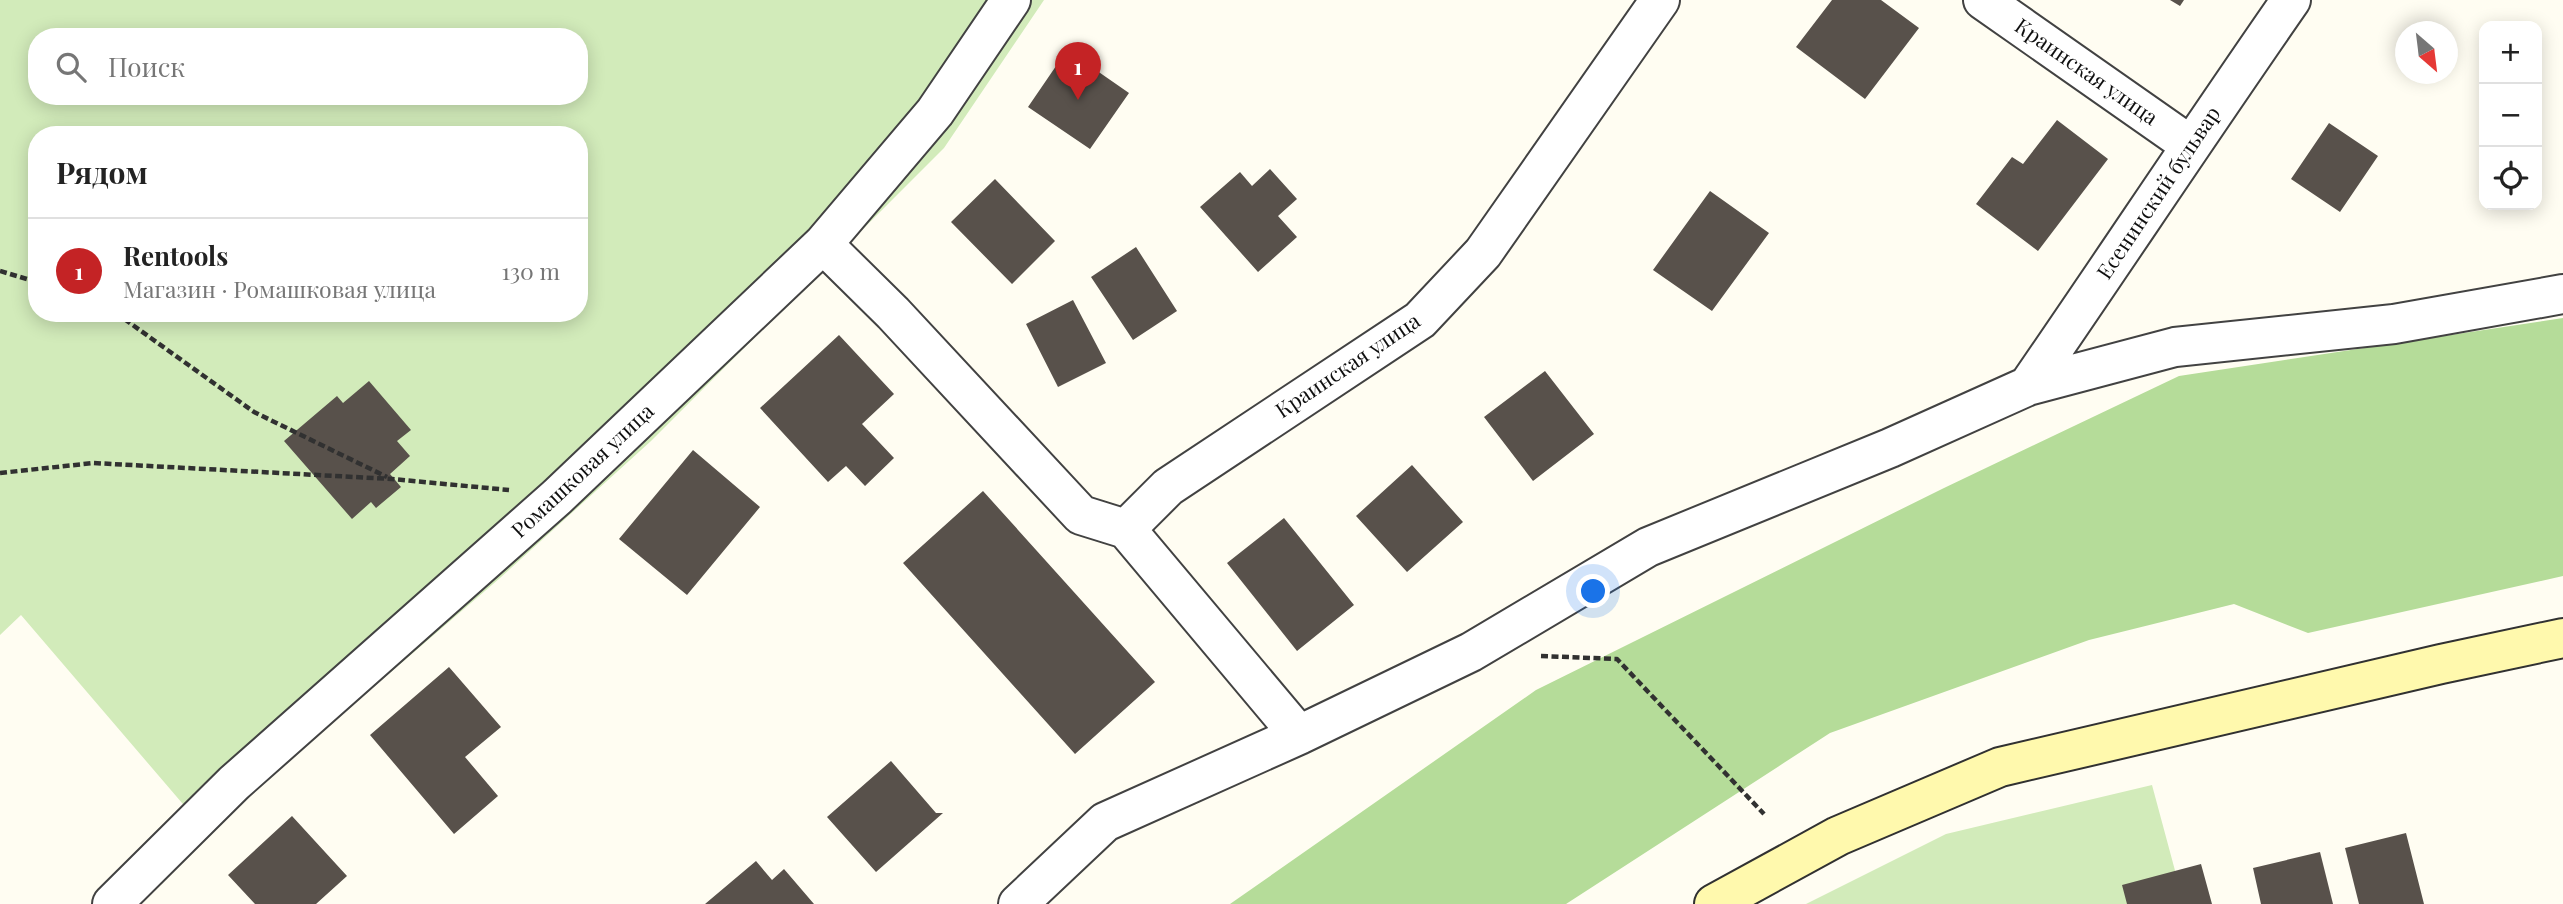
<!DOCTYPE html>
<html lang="ru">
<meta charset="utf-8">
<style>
:root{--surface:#fff;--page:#f6f6f6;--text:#222;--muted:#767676;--line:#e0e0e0;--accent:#c42325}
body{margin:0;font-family:"Playfair Display",serif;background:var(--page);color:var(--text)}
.controls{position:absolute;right:21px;top:21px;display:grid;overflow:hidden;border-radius:14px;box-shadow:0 4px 18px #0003}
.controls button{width:63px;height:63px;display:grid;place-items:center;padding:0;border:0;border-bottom:2px solid var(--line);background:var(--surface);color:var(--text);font:35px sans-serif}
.compass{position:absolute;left:2395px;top:21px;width:63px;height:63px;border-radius:50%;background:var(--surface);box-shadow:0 4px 18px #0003;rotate:152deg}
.you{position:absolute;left:1594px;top:592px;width:24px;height:24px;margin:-18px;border:5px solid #fff;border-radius:50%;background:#1a73e8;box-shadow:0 0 0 10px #1a73e833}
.badge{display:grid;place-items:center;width:46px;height:46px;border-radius:50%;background:var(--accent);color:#fff;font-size:23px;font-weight:700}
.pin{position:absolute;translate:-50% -58px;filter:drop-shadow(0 2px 4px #0008)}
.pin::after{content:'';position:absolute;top:37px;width:24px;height:21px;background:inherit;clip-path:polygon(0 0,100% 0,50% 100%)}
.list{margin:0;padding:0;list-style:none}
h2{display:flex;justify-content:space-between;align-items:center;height:91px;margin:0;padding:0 28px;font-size:30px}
h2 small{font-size:23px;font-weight:400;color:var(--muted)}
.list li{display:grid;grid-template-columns:46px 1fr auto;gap:21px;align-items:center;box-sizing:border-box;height:105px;padding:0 28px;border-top:2px solid var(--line)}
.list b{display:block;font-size:26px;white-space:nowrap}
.list p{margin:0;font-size:23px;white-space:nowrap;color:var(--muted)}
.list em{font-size:23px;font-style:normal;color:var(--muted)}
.icon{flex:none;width:38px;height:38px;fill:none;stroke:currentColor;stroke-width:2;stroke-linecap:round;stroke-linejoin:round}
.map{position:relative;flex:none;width:2563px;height:904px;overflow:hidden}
.search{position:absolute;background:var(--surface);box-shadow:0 4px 18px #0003;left:28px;top:28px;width:560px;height:77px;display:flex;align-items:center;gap:18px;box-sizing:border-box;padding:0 24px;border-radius:28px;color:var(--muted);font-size:26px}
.panel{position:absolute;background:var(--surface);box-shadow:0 4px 18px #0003;left:28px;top:126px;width:560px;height:196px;border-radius:28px}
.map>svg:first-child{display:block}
</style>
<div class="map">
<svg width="2563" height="904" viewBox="0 0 2563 904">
<rect width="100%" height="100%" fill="#fffdf2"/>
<path fill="#d2ebba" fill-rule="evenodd" d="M 0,0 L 1044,0 L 944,148 L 651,441 L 500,578 L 206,831 L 21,615 L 0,635 ZM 37,37 L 579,37 L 579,96 L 37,96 ZM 37,135 L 579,135 L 579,313 L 37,313 Z
M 2152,785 L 2184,904 L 1806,904 L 1946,834 Z"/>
<path fill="#b5dc99" d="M 2563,318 L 2563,576 L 2308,633 L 2234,604 L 2089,640 L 1830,733 L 1566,904 L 1230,904 L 1536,690 L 1944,488 L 2179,376 Z"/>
<path fill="#58514b" d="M 1832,0 L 1881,0 L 1919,28 L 1865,99 L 1796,47 Z
M 2170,0 L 2184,0 L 2180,6 Z
M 1067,50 L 1129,93 L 1090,149 L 1028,107 Z
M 2057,120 L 2108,159 L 2038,251 L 1976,204 L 2012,157 L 2023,164 Z
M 2329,123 L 2378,156 L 2340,212 L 2291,179 Z
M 1270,169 L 1297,199 L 1278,216 L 1297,237 L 1258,272 L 1200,207 L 1240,172 L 1252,186 Z
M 995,179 L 1055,241 L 1012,284 L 951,222 Z
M 1710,191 L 1769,233 L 1712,311 L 1653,270 Z
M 1136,247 L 1177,311 L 1133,340 L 1091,277 Z
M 1073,300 L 1106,363 L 1058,387 L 1026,324 Z
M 839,335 L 894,394 L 862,424 L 894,458 L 865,486 L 846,466 L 828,482 L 760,408 Z
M 1545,371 L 1594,434 L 1533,481 L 1484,417 Z
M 369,381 L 411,430 L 397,441 L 410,456 L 390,474 L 401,487 L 376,508 L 371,502 L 352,519 L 284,441 L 337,396 L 343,403 Z
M 693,450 L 760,507 L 687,595 L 619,539 Z
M 1412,465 L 1463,522 L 1407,572 L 1356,516 Z
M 983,491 L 1155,682 L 1075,754 L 903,563 Z
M 1284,518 L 1354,605 L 1297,651 L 1227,563 Z
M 449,667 L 501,727 L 465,757 L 498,796 L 454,834 L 370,735 Z
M 891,761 L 936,813 L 943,813 L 876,872 L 827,817 Z
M 292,816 L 347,876 L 316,904 L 255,904 L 228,875 Z
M 2406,833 L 2424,904 L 2359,904 L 2345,848 Z
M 2320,852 L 2333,904 L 2261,904 L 2253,868 Z
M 756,861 L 772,880 L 784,869 L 814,904 L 705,904 Z
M 2201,864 L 2212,904 L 2127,904 L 2122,885 Z"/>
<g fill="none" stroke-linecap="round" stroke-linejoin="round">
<g stroke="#424242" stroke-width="42">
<path id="minor" d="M 1983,0 L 2190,145
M 823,244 L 893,313 L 1081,515 L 1126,529 L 1299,735
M 2028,386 C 2116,258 2202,128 2291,0
M 1126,529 L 1168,487 L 1420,320 L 1483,253 L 1660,0
M 112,904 L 234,783 L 557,497 L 823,244 L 935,112 L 1011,0
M 1018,904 L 1105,822 L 1299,735 L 1471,652 L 1648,547 L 1890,448 L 2028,386 L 2175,347 L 2394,324 L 2563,294"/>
</g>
<g stroke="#313131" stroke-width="42">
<path id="secondary" d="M 1714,904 L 1838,836 L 2000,767 L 2441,664 L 2563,638"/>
</g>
<path stroke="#313131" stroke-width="4.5" stroke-dasharray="7 3.5" stroke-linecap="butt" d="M 0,271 L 37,282
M 116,313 L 254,412 L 387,477
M 0,473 L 93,463 L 392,479 L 509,490
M 1541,656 L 1617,659 L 1764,814"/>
<use href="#minor" stroke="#fff" stroke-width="38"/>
<use href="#secondary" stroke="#fff9ad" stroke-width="38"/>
</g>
<g text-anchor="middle" stroke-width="7" stroke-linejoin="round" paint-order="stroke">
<g font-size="21" fill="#0f0f0f" stroke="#fff">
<text transform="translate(2086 72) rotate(35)" y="7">Краинская улица</text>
<text transform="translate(2159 193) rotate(-56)" y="7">Есенинский бульвар</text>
<text transform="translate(1348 366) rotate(-34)" y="7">Краинская улица</text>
<text transform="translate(583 471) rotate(-43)" y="7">Ромашковая улица</text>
</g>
</g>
</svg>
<div class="controls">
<button>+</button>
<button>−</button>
<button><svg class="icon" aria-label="locate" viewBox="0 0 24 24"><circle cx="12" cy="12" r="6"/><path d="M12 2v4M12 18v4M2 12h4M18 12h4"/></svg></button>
</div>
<svg class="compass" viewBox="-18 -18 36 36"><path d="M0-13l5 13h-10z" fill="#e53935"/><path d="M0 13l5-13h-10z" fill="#767676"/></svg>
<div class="you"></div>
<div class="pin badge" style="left:1078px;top:100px">1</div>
<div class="search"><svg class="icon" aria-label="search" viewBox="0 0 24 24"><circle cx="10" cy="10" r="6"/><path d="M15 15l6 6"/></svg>Поиск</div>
<section class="panel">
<h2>Рядом<small></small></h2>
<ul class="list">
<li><span class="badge">1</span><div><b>Rentools</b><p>Магазин · Ромашковая улица</p></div><em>130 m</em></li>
</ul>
</section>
</div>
